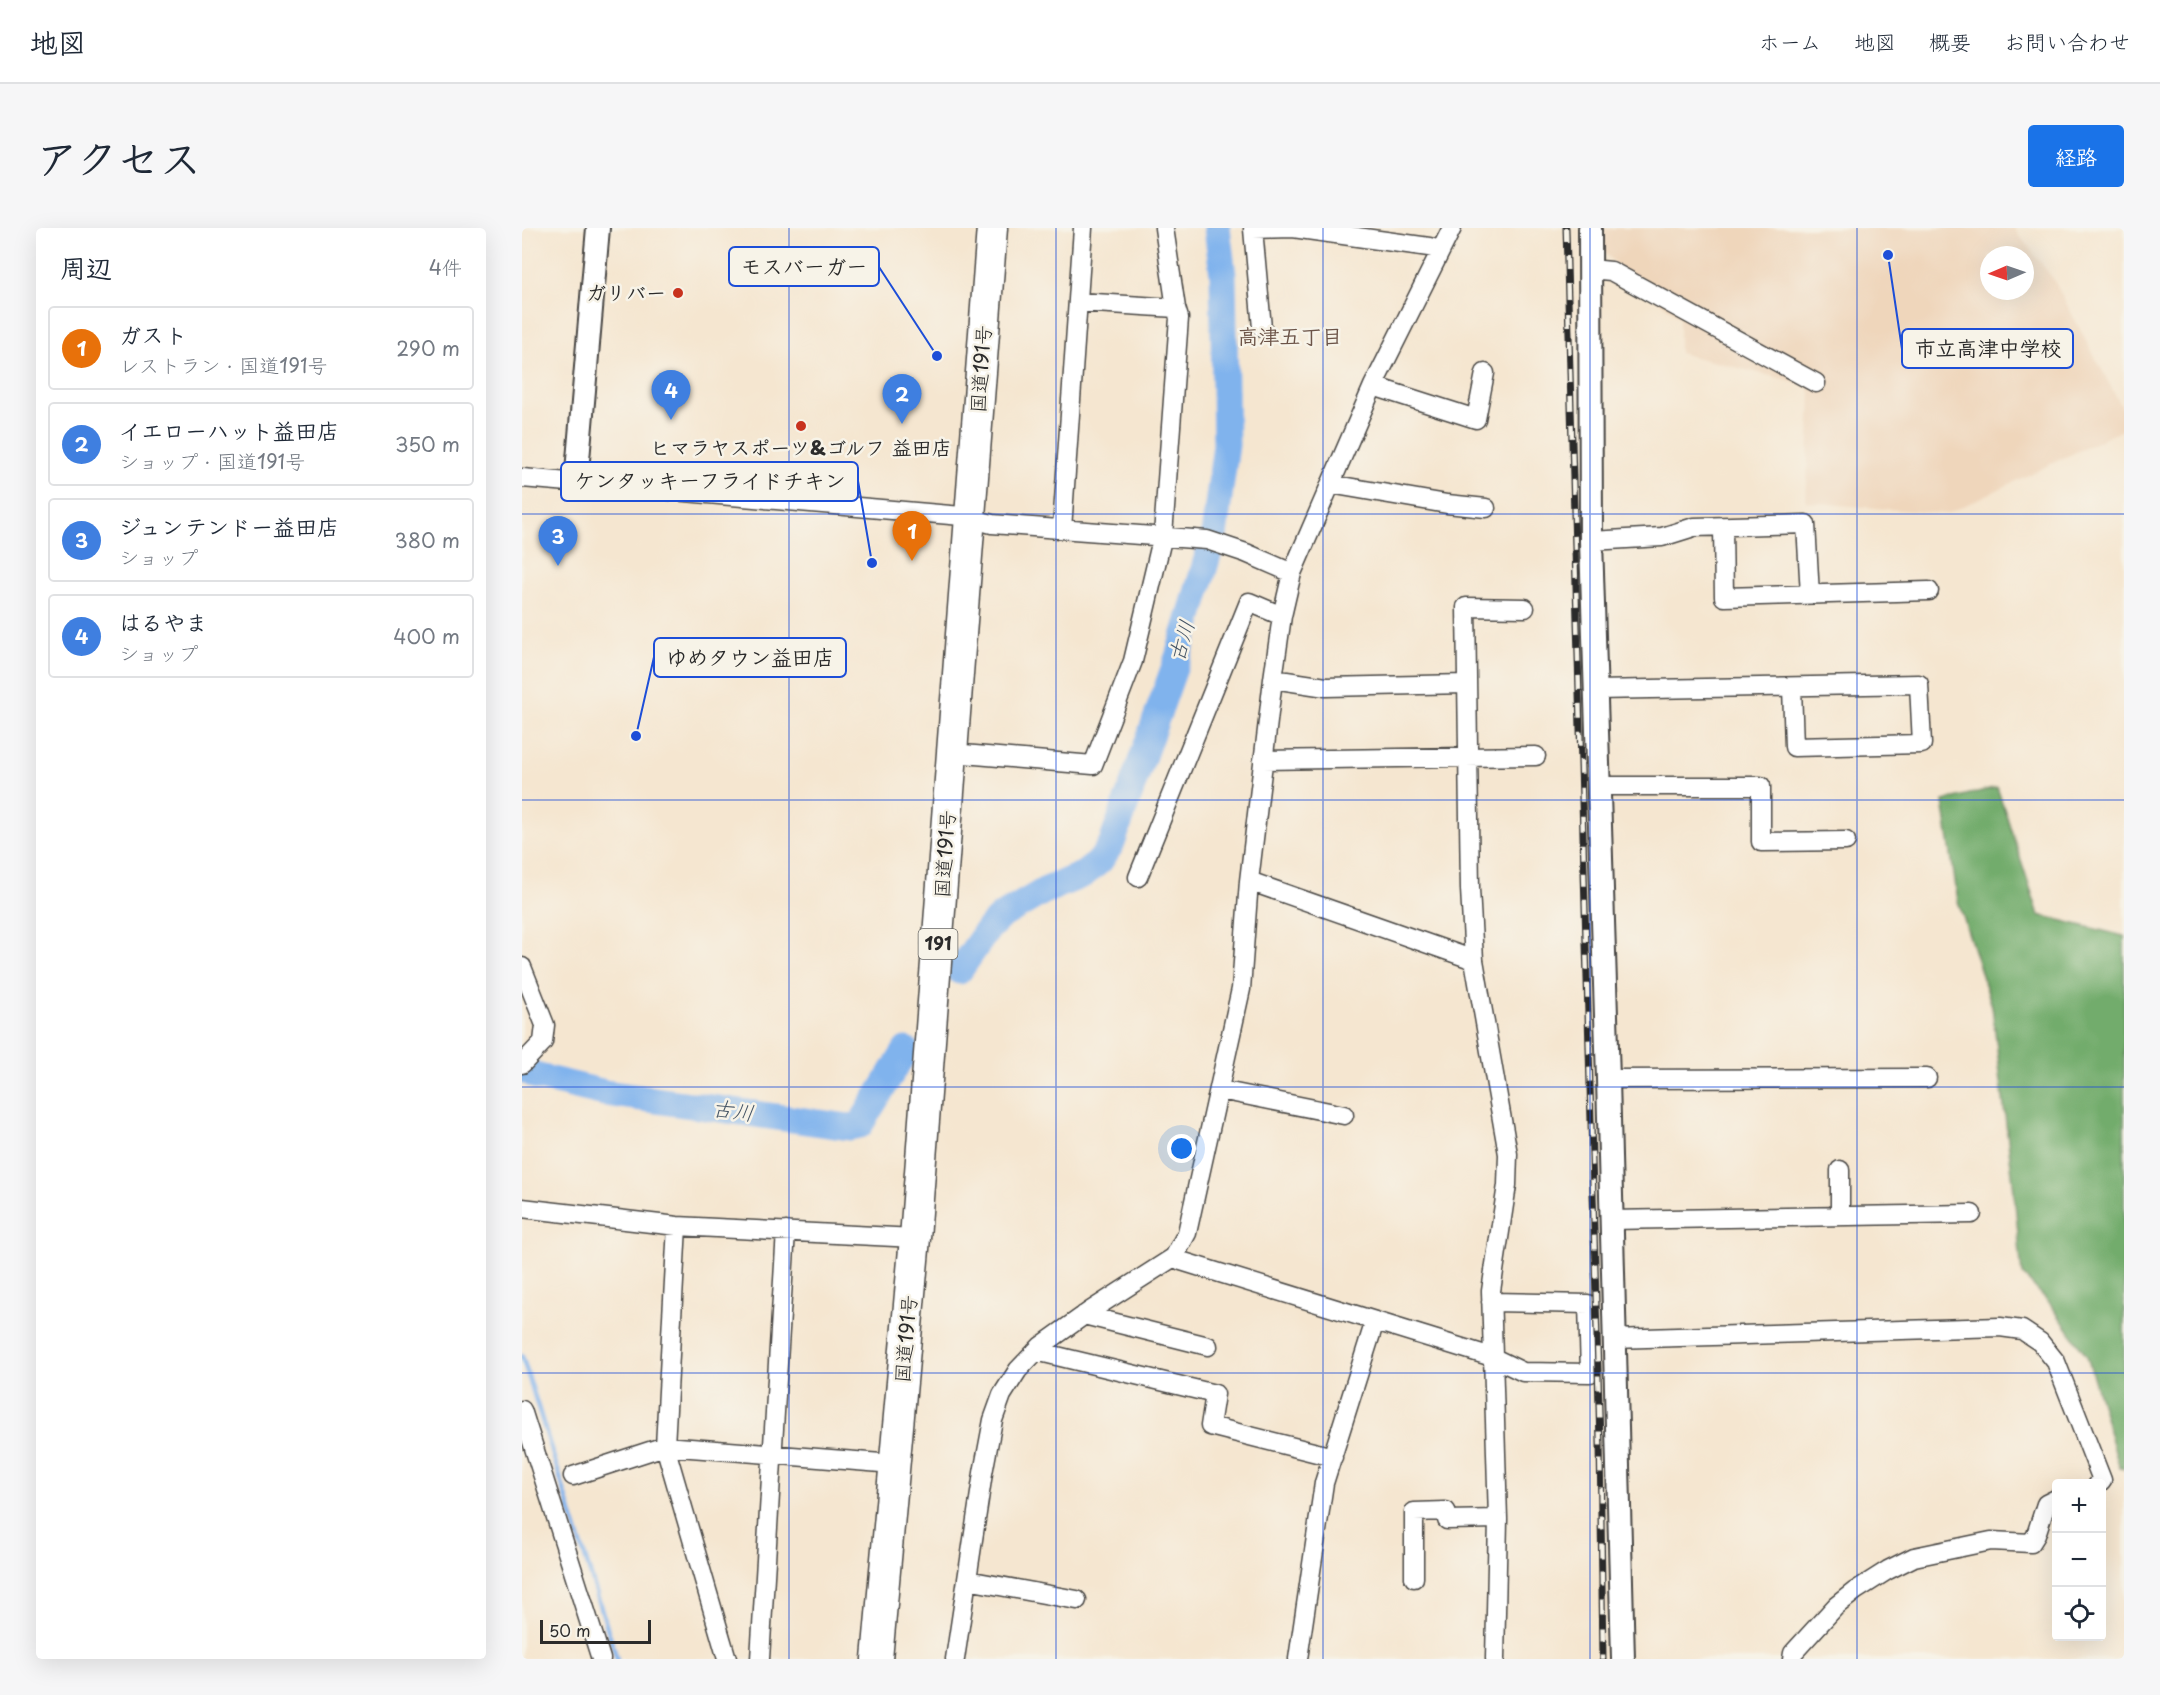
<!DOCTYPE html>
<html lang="ja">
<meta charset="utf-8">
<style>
:root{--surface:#fff;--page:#f6f6f7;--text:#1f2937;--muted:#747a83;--line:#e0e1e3;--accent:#1a73e8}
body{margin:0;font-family:"Playpen Sans","Klee One",sans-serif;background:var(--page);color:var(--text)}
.controls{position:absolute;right:18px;bottom:18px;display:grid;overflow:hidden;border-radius:6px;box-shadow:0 6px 24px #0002}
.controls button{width:54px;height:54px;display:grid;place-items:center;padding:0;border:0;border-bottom:2px solid var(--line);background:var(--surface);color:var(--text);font:30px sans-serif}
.compass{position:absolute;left:1458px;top:18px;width:54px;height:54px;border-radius:50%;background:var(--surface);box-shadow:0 6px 24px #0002;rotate:268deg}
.scale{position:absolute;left:18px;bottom:15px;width:111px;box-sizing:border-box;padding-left:6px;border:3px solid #2b2b2b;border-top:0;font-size:16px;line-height:21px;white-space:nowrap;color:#2b2b2b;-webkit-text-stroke:4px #f7f3e8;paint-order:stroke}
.you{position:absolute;left:660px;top:921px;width:21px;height:21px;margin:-15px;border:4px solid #fff;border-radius:50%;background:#1a73e8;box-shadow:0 0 0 9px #1a73e833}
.badge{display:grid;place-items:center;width:39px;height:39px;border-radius:50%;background:var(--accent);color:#fff;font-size:20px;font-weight:700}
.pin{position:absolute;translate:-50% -50px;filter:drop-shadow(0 2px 3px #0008)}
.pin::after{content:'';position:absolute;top:32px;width:21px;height:18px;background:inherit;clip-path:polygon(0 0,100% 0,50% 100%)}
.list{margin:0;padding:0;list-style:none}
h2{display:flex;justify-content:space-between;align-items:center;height:78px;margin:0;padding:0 24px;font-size:26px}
h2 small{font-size:20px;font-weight:400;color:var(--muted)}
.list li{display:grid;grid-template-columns:39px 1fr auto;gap:18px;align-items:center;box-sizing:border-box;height:84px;margin:0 12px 12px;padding:0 12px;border:2px solid var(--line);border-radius:6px}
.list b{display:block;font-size:22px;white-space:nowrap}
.list p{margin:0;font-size:20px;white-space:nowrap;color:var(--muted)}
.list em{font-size:20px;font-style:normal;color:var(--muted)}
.icon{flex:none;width:33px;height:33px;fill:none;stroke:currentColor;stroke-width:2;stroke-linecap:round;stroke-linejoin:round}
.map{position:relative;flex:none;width:1602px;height:1431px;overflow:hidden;border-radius:6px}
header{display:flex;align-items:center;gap:36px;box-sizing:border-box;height:84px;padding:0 30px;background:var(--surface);border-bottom:2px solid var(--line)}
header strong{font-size:28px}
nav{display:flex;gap:33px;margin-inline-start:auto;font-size:21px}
.intro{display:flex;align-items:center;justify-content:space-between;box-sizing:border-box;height:144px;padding:0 36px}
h1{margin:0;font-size:42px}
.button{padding:15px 27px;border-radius:6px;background:var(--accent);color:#fff;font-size:21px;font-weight:700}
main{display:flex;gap:36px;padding:0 36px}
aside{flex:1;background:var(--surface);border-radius:6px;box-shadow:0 6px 24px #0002}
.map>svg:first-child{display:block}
</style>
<header>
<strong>地図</strong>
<nav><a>ホーム</a><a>地図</a><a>概要</a><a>お問い合わせ</a></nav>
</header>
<div class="intro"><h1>アクセス</h1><a class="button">経路</a></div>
<main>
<aside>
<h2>周辺<small>4件</small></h2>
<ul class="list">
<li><span class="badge" style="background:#e8710a">1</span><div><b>ガスト</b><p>レストラン · 国道191号</p></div><em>290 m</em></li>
<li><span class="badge" style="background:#3f7fe0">2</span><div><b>イエローハット益田店</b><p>ショップ · 国道191号</p></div><em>350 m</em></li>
<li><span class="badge" style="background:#3f7fe0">3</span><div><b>ジュンテンドー益田店</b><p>ショップ</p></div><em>380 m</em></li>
<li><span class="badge" style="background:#3f7fe0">4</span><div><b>はるやま</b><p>ショップ</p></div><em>400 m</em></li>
</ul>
</aside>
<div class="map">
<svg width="1602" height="1431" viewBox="0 0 1602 1431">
<rect width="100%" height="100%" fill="#f7f3e8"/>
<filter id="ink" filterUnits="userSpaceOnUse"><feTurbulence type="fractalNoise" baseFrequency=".0167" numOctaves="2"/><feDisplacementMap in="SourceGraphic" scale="12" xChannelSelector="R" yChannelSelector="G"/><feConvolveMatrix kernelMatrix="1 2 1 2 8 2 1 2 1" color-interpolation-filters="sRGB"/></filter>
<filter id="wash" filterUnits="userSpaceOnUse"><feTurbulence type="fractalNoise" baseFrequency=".008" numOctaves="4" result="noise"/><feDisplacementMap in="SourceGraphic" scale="24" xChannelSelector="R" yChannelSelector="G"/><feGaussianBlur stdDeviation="1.35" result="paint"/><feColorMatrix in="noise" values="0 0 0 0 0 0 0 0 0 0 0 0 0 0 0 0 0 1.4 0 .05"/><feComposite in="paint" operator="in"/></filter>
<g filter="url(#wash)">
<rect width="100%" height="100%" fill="#f5e6d0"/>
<path fill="#efd6bb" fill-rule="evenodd" d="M 1076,0 L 1492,0 L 1531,51 L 1602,183 L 1602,201 L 1425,286 L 1284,274 L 1289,167 L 1285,157 L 1157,125 L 1157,89 L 1100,42 L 1082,24 L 1076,12 ZM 1467,27 L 1503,27 L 1503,63 L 1467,63 Z"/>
<path fill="#72ac6c" stroke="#4e6c4c" stroke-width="1.5" d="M 1475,559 L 1517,687 L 1602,708 L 1602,1241 L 1598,1240 L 1565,1128 L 1527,1074 L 1500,1046 L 1491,954 L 1470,778 L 1436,673 L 1421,573 Z"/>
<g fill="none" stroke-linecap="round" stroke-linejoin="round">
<path stroke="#80b3ed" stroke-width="4.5" d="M 0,1128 L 95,1431"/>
<path stroke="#80b3ed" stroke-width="27" d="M 437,743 L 466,701 L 478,689 L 522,663 L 562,646 L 578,633 L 590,615 L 656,429 L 692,307 L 704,217 L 701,47 L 695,0
M 0,840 L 16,849 L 83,865 L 327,899 L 338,897 L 384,822"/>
</g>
</g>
<g filter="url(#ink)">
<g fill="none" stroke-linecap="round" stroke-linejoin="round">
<g stroke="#494744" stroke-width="21">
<path id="minor" d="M 642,0 L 654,80
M 771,0 L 907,19 L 918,22
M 1068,41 L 1089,43 L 1294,155
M 740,100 L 731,1 L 771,0
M 851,158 L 954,191 L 963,145
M 0,250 L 440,288 L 470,296 L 685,312 L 724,325 L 770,345
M 808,256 L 925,276 L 964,280
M 1201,299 L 1202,369 L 1407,363
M 540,301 L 561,0
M 1069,313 L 1140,309 L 1172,299 L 1284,296 L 1288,367
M 751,451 L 804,459 L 944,456
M 1074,462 L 1397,456 L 1400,516 L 1272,519 L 1270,459
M 430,525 L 571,537 L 611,433 L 641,307 L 657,90 L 654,80 L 556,74
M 741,532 L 1014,528
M 1077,558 L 1239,558 L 1239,614 L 1324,613
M 616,649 L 727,374 L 760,388
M 727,653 L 952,732
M 0,739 L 23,797 L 21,814 L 0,836
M 1086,851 L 1405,850
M 698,862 L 822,887
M 0,980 L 155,998 L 393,1010
M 1318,988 L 1318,942
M 1088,992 L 1450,986
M 155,998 L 143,1218 L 205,1431
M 652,1029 L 659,1033 L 970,1129 L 1001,1144 L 1068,1145 L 1066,1076 L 969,1074
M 562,1087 L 686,1118
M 1092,1111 L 1478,1099 L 1500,1102 L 1518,1114 L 1534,1134 L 1580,1252 L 1576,1256
M 514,1123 L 693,1166 L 688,1198 L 811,1229
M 0,1182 L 79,1431
M 51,1248 L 143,1218 L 372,1236
M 892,1350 L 892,1284 L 924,1283 L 925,1292 L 976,1291
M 445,1352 L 555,1372
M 238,1431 L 264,1003
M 433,1431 L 461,1245 L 471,1192 L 480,1167 L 496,1142 L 519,1118 L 568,1083 L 652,1029 L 665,1005 L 719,761 L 727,653 L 751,451 L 760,388 L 770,345 L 851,158 L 930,0
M 776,1431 L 802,1255 L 853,1093
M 973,1431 L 976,1291 L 969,1063 L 985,957 L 986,926 L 952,732 L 948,661 L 944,379 L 1003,380
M 1270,1431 L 1271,1425 L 1314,1378 L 1333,1363 L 1366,1342 L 1392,1329 L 1469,1313 L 1509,1315 L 1514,1307 L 1524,1276 L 1534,1271"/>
</g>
<g stroke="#494744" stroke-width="26">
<path id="tertiary" d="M 1068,0 L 1069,313 L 1086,851 L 1101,1431
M 54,255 L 76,0"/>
</g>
<g stroke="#494744" stroke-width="33">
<path id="trunk" d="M 355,1431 L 393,1010 L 470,0"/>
</g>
<use href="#minor" stroke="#fff" stroke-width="18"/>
<use href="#tertiary" stroke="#fff" stroke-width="22"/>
<use href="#trunk" stroke="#fff" stroke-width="30"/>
<g stroke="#2b2b2b" stroke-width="7">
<path id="rail" d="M 1044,0 L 1078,1215 L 1081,1431"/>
</g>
<use href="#rail" stroke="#f7f3e8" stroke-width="4.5" stroke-dasharray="14" stroke-linecap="butt"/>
</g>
</g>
<path fill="none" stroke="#1d4ed8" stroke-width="1.5" stroke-opacity="0.55" d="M 267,0 L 267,1431M 534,0 L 534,1431M 801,0 L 801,1431M 1068,0 L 1068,1431M 1335,0 L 1335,1431M 0,286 L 1602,286M 0,572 L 1602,572M 0,859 L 1602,859M 0,1145 L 1602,1145"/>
<g fill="#c8321e" stroke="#f7f3e8" stroke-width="2">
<circle cx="156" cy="65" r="6"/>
<circle cx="279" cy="198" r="6"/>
</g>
<g text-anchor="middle" stroke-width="5" stroke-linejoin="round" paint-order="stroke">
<rect fill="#f7f3e8" stroke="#686764" stroke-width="1.5" x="396.5" y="701" width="39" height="30" rx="4.5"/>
<g font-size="18" font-weight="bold" fill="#2b2b2b">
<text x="416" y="722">191</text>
</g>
<g font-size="20" font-weight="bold" fill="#2b2b2b" stroke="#f7f3e8" text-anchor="end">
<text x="144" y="72">ガリバー</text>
<text x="279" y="227" text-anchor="middle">ヒマラヤスポーツ&amp;ゴルフ 益田店</text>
</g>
<g font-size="20" fill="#2b2b2b" stroke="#f7f3e8">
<text transform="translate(459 141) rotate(-86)" y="7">国道191号</text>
<text transform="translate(423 626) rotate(-86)" y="7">国道191号</text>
<text transform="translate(384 1111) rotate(-85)" y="7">国道191号</text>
</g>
<g font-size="21" font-weight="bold" fill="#6c5448" stroke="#f7f3e8">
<text x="768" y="116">高津五丁目</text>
</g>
<g font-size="21" font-style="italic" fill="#445465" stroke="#f7f3e8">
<text transform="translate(660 413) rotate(-73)" y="7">古川</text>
<text transform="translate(211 883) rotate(8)" y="7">古川</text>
</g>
</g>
<path fill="none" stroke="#1d4ed8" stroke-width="2" d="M415 128L357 39M1366 27L1380 121M350 335L336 253M114 508L132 429"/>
<g fill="#1d4ed8" stroke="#f7f3e8" stroke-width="2">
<circle cx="415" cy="128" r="6"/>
<circle cx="1366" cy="27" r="6"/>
<circle cx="350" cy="335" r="6"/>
<circle cx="114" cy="508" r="6"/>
</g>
<g fill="#f7f3e8" stroke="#1d4ed8" stroke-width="2">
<rect x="207" y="19" width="150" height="39" rx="6"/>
<rect x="1380" y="101" width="171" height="39" rx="6"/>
<rect x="39" y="234" width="297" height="39" rx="6"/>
<rect x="132" y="410" width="192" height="39" rx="6"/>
</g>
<g font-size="21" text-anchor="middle" font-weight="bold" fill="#2b2b2b">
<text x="282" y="46">モスバーガー</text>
<text x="1466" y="128">市立高津中学校</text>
<text x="188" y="260">ケンタッキーフライドチキン</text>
<text x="228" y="437">ゆめタウン益田店</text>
</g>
</svg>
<div class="controls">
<button>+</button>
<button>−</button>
<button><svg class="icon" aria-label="locate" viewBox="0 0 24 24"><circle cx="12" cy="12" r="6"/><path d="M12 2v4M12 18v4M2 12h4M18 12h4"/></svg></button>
</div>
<svg class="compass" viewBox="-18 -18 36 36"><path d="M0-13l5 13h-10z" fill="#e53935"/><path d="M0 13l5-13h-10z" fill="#747a83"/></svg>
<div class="scale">50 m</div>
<div class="you"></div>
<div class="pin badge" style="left:390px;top:333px;background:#e8710a">1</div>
<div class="pin badge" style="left:380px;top:196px;background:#3f7fe0">2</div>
<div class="pin badge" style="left:36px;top:338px;background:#3f7fe0">3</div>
<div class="pin badge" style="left:149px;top:192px;background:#3f7fe0">4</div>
</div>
</main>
